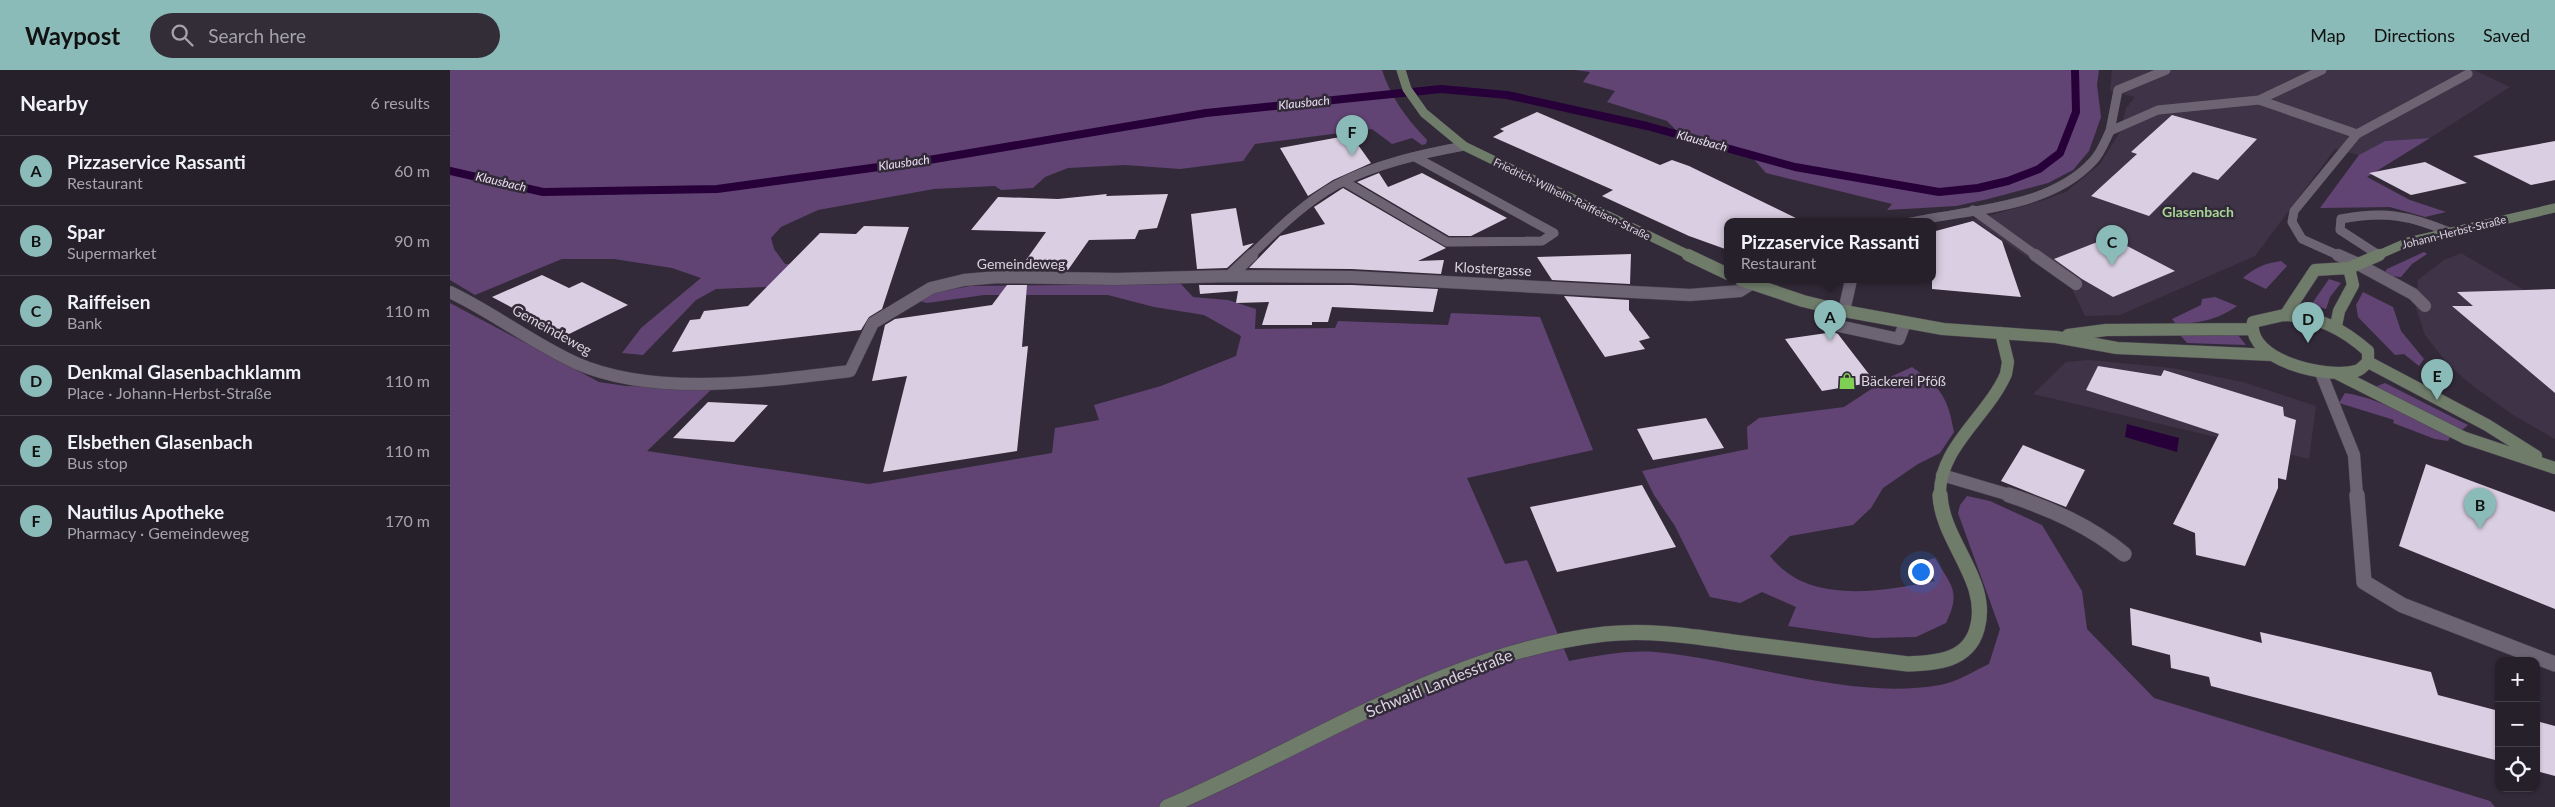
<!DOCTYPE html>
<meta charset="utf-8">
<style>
:root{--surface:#26202b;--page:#322d37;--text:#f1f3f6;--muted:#a4a3a9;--line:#423e47;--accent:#8bbbb9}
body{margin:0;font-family:Lato,sans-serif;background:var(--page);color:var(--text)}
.controls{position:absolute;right:15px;bottom:15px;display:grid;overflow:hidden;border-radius:10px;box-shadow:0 1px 4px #0004}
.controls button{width:45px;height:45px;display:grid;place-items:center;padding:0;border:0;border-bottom:1px solid var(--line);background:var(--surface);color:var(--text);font:25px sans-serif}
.you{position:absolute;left:1470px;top:501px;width:18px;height:18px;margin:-12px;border:4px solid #fff;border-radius:50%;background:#1a73e8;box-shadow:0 0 0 8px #1a73e833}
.badge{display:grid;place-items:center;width:32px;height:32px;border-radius:50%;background:var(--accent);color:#111;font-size:16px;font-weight:700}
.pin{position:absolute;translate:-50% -41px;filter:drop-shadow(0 1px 2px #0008)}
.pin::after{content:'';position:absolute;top:26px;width:18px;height:15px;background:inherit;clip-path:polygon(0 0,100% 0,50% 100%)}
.popup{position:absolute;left:1274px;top:148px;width:212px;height:65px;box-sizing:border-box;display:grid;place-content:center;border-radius:10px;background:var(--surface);filter:drop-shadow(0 1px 4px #0005);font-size:16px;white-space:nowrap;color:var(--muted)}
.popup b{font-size:19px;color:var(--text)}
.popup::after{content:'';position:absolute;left:50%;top:100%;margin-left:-10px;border:10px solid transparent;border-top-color:var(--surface)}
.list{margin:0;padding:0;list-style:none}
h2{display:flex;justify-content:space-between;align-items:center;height:65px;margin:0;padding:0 20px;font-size:21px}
h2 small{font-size:16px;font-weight:400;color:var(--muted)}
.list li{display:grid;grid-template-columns:32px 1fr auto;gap:15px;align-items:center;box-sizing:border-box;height:70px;padding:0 20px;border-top:1px solid var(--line)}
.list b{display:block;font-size:19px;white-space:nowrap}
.list p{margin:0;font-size:16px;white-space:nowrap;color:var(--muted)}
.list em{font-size:16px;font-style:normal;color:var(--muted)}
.icon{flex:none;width:28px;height:28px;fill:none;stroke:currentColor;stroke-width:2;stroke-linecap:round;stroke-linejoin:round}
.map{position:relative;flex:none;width:2105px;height:737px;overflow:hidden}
header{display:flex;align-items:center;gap:30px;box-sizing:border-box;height:70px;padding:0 25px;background:var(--accent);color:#111}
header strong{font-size:24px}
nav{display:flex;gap:28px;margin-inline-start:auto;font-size:18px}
.search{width:350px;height:45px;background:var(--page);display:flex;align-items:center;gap:12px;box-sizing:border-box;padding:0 18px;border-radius:28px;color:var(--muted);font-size:19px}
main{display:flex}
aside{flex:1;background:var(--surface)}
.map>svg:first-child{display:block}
</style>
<header>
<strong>Waypost</strong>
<div class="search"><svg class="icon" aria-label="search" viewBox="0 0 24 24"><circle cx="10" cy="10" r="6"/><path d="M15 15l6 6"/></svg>Search here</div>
<nav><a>Map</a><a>Directions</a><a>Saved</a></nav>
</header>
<main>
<aside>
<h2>Nearby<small>6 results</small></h2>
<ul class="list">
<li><span class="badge">A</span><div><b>Pizzaservice Rassanti</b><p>Restaurant</p></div><em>60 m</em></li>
<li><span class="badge">B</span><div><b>Spar</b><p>Supermarket</p></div><em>90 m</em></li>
<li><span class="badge">C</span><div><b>Raiffeisen</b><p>Bank</p></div><em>110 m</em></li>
<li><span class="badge">D</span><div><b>Denkmal Glasenbachklamm</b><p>Place · Johann-Herbst-Straße</p></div><em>110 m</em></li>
<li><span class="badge">E</span><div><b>Elsbethen Glasenbach</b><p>Bus stop</p></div><em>110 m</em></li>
<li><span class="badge">F</span><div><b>Nautilus Apotheke</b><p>Pharmacy · Gemeindeweg</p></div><em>170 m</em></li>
</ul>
</aside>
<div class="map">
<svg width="2105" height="737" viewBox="0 0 2105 737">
<rect width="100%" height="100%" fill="#332a39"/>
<path fill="#3e3347" d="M 1662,0 L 2024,0 L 2060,17 L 1980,68 L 1935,71 L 1909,85 L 1885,79 L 1805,186 L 1670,245 L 1635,246 L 1621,217 L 1523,150 L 1591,131 L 1616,122 L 1650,94 L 1670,62 L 1676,38 L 1685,27 L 1660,21 Z
M 2011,183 L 2105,238 L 2105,369 L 2063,345 L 2019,313 L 1997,293 L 1975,265 L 1966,238 L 1968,210 L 1994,190 Z
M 1638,290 L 1722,298 L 1793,312 L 1866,336 L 1859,389 L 1583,324 L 1616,292 Z"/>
<path fill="#614474" d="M 0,0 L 932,0 C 941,28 957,49 977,70 L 976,74 L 972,75 L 962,68 L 942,74 L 922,59 L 805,74 L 793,91 L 730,99 L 675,95 L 618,98 L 595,107 L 583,118 L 551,120 L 545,116 L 484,119 L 368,140 L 331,157 L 321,168 L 324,179 L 335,194 L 408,197 L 337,216 L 266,219 L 246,230 L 193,285 L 172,283 L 191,258 L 251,208 L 222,198 L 164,189 L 112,189 L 25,225 L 0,210 Z
M 1125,0 L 1649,0 L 1647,15 L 1651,47 L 1639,81 L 1623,100 L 1598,113 L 1538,129 L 1506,136 L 1437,140 L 1442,134 L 1316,103 L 1302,87 L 1226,60 L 1217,51 L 1157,32 L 1165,21 L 1133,12 L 1140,2 Z
M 1980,68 L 1917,107 L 1960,130 L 1996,142 L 1975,147 L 1940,137 L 1870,138 L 1909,85 L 1935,71 Z
M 1974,182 L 1977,184 L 1962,194 L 1951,207 L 1940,206 L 1935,202 L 1937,199 Z
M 1831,191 L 1837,196 L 1816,219 L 1793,208 C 1804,198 1816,193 1831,191 Z
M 1879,209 L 1891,213 L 1880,227 L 1876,239 L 1861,235 Z
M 731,214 L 743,227 L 778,230 L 806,239 L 805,259 L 885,258 L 888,251 L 998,255 L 1001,243 L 1090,247 L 1143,380 L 1017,408 L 1055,494 L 1077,490 L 1119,591 C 1147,586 1177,580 1205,582 C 1297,590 1398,631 1490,615 C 1507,612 1524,601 1539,594 L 1550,559 L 1508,443 L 1510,435 L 1517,426 L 1540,431 L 1592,455 L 1632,521 L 1637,559 L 1704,628 L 2040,731 L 2045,737 L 0,737 L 0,233 L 149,312 L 176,316 L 263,318 L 197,381 L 419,414 L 602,383 L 605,358 L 649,350 L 644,335 L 711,316 L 786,286 L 791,266 L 754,245 L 704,237 L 658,225 L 534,225 L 477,233 L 466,230 L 488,222 L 520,216 Z
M 1913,222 L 1943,237 L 1951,261 L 1974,289 L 1969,296 L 1954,284 L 1945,285 L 1908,247 L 1906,235 Z
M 1765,227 L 1787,236 C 1767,250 1750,253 1726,254 L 1722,249 L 1751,235 L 1752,229 Z
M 1788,265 L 1796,275 L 1737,273 L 1731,266 Z
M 1462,297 C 1491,317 1498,328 1504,362 L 1490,383 L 1468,394 L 1433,418 L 1421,438 L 1403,455 L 1340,466 L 1320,486 C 1358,536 1432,521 1485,511 L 1471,492 L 1485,488 C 1502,517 1511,521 1496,553 L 1466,567 L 1422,568 L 1338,556 L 1346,537 L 1312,522 L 1290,533 L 1260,527 L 1225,456 L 1204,425 L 1192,401 L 1298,379 L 1297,357 L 1309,348 L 1394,337 L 1438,308 Z
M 1935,313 L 2018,355 L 2012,360 L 1925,317 Z
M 1895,323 C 1933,329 1966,350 2000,367 L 1998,371 L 1985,369 L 1943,353 L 1944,350 L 1889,333 Z"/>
<path fill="#27003a" d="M 1677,354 L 1729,368 L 1727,382 L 1675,367 Z"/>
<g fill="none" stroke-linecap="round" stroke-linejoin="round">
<path stroke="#27003a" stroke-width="8" d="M 0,101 L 93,122 L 267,119 L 473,91 L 756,43 L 991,19 L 1057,25 L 1197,56 L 1345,97 L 1489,122 L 1528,118 L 1558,111 L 1589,99 L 1610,83 L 1626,42 L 1625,0"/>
</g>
<path fill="#dacfe2" d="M 1087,42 L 1210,95 L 1222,90 L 1239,96 L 1354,152 L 1278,152 L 1278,180 L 1239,166 L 1152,126 L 1163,120 L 1043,67 L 1054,61 L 1050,59 Z
M 1722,45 L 1807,69 L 1768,110 L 1743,102 L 1699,146 L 1641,126 L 1687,84 L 1681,82 Z
M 901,65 L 921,93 L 883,110 L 858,126 L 830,78 Z
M 2105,71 L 2105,110 L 2081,115 L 2023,86 Z
M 1975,92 L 2017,113 L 1961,125 L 1919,103 Z
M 929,103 L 938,117 L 972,103 L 1057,148 L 1021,166 L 999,166 L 907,112 Z
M 893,118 L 996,178 L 968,191 L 994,190 L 991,204 L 902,199 L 799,198 L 830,166 L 875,154 L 864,137 Z
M 657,124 L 656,126 L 718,124 L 707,158 L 689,160 L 685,169 L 639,170 L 618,200 L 569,200 L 596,162 L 521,160 L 548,127 L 608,129 Z
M 786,138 L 793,176 L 804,173 L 777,198 L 747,199 L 741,144 Z
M 1523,151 L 1552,171 L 1571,227 L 1482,219 L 1482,162 Z
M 414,156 L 459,157 L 432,239 L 419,247 L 411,260 L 222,282 L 240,250 L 250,249 L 254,241 L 298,236 L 370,163 L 406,164 Z
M 1660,167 L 1725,201 L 1663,227 L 1632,209 L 1604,189 Z
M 1181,184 L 1180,214 L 1102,210 L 1087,187 Z
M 92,205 L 119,218 L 132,212 L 178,235 L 115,266 L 42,227 Z
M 557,215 L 577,215 L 572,277 L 578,276 L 567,381 L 433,402 L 457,306 L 422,311 L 435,255 L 445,249 L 542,235 Z
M 749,215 L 902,215 L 988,219 L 983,242 L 882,237 L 878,252 L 862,252 L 862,255 L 812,255 L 819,232 L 786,233 L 788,221 L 750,224 Z
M 2105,219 L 2105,323 L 2002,236 L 2023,236 L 2007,222 Z
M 1114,226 L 1179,230 L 1179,240 L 1200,268 L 1189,271 L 1195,279 L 1155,287 Z
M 1384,262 L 1388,264 L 1425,312 L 1372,321 L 1335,269 Z
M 1648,296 L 1711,306 L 1714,300 L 1833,337 L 1834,346 L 1846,350 L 1836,410 L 1828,408 L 1828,418 L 1795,496 L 1746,485 L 1745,463 L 1723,454 L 1769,364 L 1636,320 Z
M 258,332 L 318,335 L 284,372 L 223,368 Z
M 1256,348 L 1274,378 L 1203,390 L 1187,359 Z
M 1573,375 L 1635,400 L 1616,437 L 1551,411 Z
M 1976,394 L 2105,442 L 2105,539 L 1949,476 Z
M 1192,415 L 1226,477 L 1107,502 L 1080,437 Z
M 1680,538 L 1812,573 L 1810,562 L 1981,602 L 1988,625 L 2049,641 L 2049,691 L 1761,616 L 1759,607 L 1721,598 L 1720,585 L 1682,575 Z
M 2086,651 L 2105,656 L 2105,706 L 2086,701 Z"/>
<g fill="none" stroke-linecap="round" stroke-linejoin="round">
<g stroke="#4c4551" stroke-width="9">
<path id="lane-far2" d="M 1872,0 L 1809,30 L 1907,64
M 1660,61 L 1708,40 L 1809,30
M 1660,61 L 1668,20 L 1716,0
M 895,112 L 997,172 L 1092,171 L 1104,163 L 965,87
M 1523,140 L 1587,186
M 1927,184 L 1890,160 L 1891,149 C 1934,141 1959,145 1999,162"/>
</g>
<g stroke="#4c4551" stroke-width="13">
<path id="lane-far1" d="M 1585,185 L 1626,214
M 1906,193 L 1963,224 L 1975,236
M 1389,256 L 1449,269 L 1455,253
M 1871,303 L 1904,385 L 1907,426
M 1492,405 L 1563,426"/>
</g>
<g stroke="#4c4551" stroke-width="16">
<path id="lane" d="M 1559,425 C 1601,439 1640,456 1674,484
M 1907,425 L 1914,512 L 1952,535 L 2105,594"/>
</g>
<g stroke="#4c4551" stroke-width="9">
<path id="street-far1" d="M 1461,152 C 1521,139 1599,139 1643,91 C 1651,83 1655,71 1660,61
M 800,186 C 827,160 854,133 886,115 C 925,94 971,84 1014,76
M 1890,186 L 1852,169 L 1842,152 L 1844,141 L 1907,64 L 2018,4"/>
</g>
<g stroke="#4c4551" stroke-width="13">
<path id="street" d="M 1888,185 L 1906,193
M 780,206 L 902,207 L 1240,225 L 1290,221 L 1301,214
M 0,222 C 44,243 82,273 126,293 C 205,328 316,311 400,301 L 423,253 L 481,218 L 514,210 L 548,207 L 667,209 L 780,206 L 802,185
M 1394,241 L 1401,210"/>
</g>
<g stroke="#4c4551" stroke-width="9">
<path id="secondary-far2" d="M 951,0 L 957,19 L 974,43 L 1014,76 L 1241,186
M 1926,186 L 1958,172 L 2105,138"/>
</g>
<g stroke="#4c4551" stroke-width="13">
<path id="secondary-far1" d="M 1238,185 L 1278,204
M 1291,210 L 1353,231 L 1394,241 L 1493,259 L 1606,267 L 1667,278 L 1822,285
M 1836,244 L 1865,200 L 1899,198 L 1929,185
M 1834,245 C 1868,246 1893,259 1918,281 L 1918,292 C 1914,295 1911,300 1906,301 C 1877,309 1797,291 1803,252 Z
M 1886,256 L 1889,241 L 1903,215 L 1899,198
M 1618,265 L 1656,260 L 1801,259
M 1918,292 L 2037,355 L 2086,386
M 1888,304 L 2015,368 L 2105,398
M 1490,426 C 1488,378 1538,346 1556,304 L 1558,292 L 1551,263"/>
</g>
<g stroke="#4c4551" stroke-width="16">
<path id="secondary" d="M 717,737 C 860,676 997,582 1155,564 C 1200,559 1247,567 1291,573 C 1347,580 1402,587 1458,594 C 1486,593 1518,591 1527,559 C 1541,511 1492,472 1490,425"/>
</g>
<use href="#lane-far2" stroke="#6c6373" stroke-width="9"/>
<use href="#lane-far1" stroke="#6c6373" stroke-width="12"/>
<use href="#lane" stroke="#6c6373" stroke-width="15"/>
<use href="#street-far1" stroke="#6c6373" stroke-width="9"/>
<use href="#street" stroke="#6c6373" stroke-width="12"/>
<use href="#secondary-far2" stroke="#6f7c6a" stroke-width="9"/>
<use href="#secondary-far1" stroke="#6f7c6a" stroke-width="12"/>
<use href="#secondary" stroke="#6f7c6a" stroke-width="15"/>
</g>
<defs>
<g id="shop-bare" transform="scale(1.35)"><path d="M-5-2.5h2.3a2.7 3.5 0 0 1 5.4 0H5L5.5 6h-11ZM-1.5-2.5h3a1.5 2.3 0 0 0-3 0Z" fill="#7fd052" stroke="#332a39" stroke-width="2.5" paint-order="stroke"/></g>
</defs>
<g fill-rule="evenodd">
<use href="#shop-bare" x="1397" y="311"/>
</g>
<g text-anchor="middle" stroke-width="5" stroke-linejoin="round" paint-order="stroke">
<g font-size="11" fill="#dad4de" stroke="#332a39">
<text transform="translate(1122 129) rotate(26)" y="4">Friedrich-Wilhelm-Raiffeisen-Straße</text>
<text transform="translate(2004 162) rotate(-14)" y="4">Johann-Herbst-Straße</text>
</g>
<g font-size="12" font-style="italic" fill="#eae0f2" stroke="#332a39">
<text transform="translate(854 33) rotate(-6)" y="4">Klausbach</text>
<text transform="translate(1252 71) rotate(15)" y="4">Klausbach</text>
<text transform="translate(454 93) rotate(-8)" y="4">Klausbach</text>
<text transform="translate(51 112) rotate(13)" y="4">Klausbach</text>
</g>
<g font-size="14" font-weight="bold" fill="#a8d594" stroke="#332a39">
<text x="1748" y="147">Glasenbach</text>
</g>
<g font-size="14" fill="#dad4de" stroke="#332a39">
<text x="571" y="199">Gemeindeweg</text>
<text transform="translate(1043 199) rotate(3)" y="5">Klostergasse</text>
<text transform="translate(102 260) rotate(29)" y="5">Gemeindeweg</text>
</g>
<g font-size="14" fill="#dad4de" stroke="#332a39" text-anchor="start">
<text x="1411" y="316">Bäckerei Pföß</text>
</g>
<g font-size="16" fill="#dad4de" stroke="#332a39">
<text transform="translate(989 613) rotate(-22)" y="6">Schwaitl Landesstraße</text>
</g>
</g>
</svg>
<div class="controls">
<button>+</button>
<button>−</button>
<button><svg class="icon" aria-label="locate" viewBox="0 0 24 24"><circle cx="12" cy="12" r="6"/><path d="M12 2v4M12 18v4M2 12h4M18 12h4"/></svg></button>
</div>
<div class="you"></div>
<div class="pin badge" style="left:1380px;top:271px">A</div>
<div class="popup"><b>Pizzaservice Rassanti</b>Restaurant</div>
<div class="pin badge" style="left:2030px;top:459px">B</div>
<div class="pin badge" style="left:1662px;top:196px">C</div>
<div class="pin badge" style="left:1858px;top:273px">D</div>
<div class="pin badge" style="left:1987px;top:330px">E</div>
<div class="pin badge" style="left:902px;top:86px">F</div>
</div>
</main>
